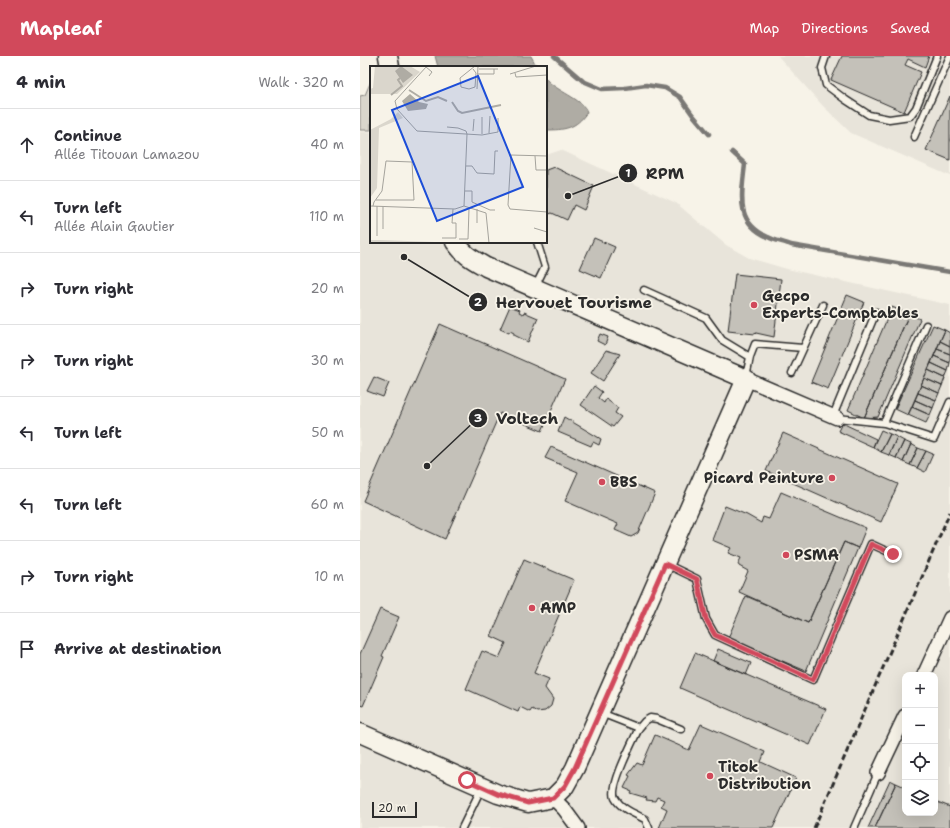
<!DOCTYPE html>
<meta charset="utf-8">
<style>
:root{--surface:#fff;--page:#f2f2f3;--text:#2b2b33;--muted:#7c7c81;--line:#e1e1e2;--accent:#d1495b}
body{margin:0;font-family:"Shantell Sans",sans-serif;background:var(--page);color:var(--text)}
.controls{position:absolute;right:12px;bottom:12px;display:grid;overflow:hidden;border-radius:8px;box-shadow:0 4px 16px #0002}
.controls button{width:36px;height:36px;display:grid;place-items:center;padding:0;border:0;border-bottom:1px solid var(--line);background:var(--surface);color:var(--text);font:20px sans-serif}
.scale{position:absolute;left:12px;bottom:10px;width:45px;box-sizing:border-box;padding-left:4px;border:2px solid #2b2b2b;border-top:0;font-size:11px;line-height:14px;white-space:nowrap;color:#2b2b2b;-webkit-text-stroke:3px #f7f3e8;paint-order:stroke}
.stop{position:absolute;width:12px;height:12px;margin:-9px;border:3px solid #d1495b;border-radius:50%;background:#fff}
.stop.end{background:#d1495b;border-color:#fff;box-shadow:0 1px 4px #0008}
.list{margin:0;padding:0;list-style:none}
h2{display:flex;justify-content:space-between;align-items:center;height:52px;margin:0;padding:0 16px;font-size:17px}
h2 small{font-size:13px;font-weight:400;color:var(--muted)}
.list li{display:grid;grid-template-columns:26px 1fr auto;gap:12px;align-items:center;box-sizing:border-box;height:72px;padding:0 16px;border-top:1px solid var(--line)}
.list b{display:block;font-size:15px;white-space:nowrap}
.list p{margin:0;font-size:13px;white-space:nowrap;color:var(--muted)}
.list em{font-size:13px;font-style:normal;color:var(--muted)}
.icon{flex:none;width:22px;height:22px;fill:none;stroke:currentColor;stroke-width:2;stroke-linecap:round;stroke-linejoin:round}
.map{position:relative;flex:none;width:590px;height:772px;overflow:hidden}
header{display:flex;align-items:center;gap:24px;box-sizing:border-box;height:56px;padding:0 20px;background:var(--accent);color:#fff}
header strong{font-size:19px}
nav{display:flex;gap:22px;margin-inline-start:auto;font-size:14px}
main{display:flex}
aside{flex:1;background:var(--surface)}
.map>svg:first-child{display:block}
</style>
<header>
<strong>Mapleaf</strong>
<nav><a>Map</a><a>Directions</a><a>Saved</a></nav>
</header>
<main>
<aside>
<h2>4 min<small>Walk · 320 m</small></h2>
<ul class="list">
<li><svg class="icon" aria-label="ahead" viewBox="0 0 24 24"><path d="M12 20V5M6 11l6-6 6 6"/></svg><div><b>Continue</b><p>Allée Titouan Lamazou</p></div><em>40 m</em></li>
<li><svg class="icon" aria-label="left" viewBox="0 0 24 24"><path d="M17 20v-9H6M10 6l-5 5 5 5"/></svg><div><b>Turn left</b><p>Allée Alain Gautier</p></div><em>110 m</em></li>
<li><svg class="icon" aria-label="right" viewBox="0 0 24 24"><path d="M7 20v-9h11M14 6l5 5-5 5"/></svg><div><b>Turn right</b></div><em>20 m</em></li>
<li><svg class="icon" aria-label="right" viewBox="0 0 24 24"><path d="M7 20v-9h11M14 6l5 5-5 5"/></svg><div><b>Turn right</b></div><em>30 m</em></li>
<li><svg class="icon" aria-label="left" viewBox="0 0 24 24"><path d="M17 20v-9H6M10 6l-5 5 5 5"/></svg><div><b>Turn left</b></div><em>50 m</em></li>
<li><svg class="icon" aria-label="left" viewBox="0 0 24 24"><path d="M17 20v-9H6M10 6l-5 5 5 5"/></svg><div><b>Turn left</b></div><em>60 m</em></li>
<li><svg class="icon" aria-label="right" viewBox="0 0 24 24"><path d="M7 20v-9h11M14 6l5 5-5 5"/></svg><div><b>Turn right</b></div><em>10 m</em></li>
<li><svg class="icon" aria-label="arrive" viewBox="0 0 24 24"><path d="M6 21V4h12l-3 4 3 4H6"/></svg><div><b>Arrive at destination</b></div></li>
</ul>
</aside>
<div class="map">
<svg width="590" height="772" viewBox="0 0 590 772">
<rect width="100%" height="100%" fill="#f7f3e8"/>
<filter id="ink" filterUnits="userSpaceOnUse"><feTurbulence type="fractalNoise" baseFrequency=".025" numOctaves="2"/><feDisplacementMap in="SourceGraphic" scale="8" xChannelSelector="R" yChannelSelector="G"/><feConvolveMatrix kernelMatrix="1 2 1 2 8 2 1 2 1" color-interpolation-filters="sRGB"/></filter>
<g filter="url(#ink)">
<path fill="#e8e4da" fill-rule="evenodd" d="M 418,0 L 590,0 L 590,120 L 491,77 L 463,50 Z
M 0,76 L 11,76 L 11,186 L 186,186 L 186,99 L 201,94 L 316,147 L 366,189 L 389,202 L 427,213 L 590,249 L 590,772 L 0,772 ZM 545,619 L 575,619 L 575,757 L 545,757 Z"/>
<path fill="#dad6cc" stroke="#82807c" d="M 11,25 L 11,74 L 0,74 L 0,40 L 5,39 Z"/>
<path fill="#afaca4" stroke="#7a7874" d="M 75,0 L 171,0 L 177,11 L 78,11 Z
M 186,23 C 196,35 223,43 227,56 C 216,73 204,74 186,74 Z"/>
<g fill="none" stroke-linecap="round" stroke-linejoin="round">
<path stroke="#7a7874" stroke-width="4.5" d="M 194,0 L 223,25 L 242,33 L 265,32 L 286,29 L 305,32 L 320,41 L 332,58 L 349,78
M 372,96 L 385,108 C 382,138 374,166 408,181 C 415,185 424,186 431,189 L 590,216"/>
</g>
<path fill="#c4c1b9" stroke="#2b2b2b" d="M 482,0 L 569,0 L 565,11 L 548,3 L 545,9 L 561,16 L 544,56 L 471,24 Z
M 590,40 L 590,104 L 566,94 Z
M 194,111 L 234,130 L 224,154 L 214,149 L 207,164 L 192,157 L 186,159 L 186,114 Z
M 234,182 L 255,191 L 241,222 L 220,213 Z
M 375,218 L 421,223 L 414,281 L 396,277 L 395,278 L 368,275 Z
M 487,239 L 504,246 L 468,333 L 451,326 Z
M 150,250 L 160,254 L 159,256 L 163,258 L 164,256 L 178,262 L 168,286 L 154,279 L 154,277 L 150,275 L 149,277 L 140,273 Z
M 532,251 L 549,258 L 504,362 L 488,354 Z
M 549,258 L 560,263 L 518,361 L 504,362 Z
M 80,268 L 205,323 L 182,375 L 140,357 L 85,483 L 3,445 Z
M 573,269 L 585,274 L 548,359 L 535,353 Z
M 585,274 L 590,277 L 590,290 L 580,285 Z
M 240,278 L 248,281 L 245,289 L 237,285 Z
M 580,285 L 590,290 L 590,298 L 577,293 Z
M 577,293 L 590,298 L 590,307 L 574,300 Z
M 246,294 L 260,298 L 243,325 L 231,317 Z
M 574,300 L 590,307 L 588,315 L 571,307 Z
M 571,307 L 588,315 L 585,322 L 568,314 Z
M 568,314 L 585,322 L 582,330 L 564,322 Z
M 14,321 L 29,327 L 23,341 L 7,335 Z
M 564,322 L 582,330 L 579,337 L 561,329 Z
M 561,329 L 579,337 L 576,344 L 558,337 Z
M 234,330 L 242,336 L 238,342 L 244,347 L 246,343 L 258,352 L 255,357 L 261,361 L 253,371 L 221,349 Z
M 558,337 L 576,344 L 573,352 L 555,344 Z
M 555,344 L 573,352 L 570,359 L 552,351 Z
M 552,351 L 570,359 L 566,367 L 548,359 Z
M 204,361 L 241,383 L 239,389 L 233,386 L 231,390 L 198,376 Z
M 482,367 L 516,383 L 513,391 L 478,375 Z
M 521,374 L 530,378 L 521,396 L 513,391 Z
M 423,377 L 538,428 L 521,466 L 406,415 Z
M 530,378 L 537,381 L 529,399 L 521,396 Z
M 537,381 L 544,385 L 536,402 L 529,399 Z
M 544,385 L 551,388 L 543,406 L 536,402 Z
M 551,388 L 558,392 L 550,409 L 543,406 Z
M 191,391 L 295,437 L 278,477 L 271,481 L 255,474 L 258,468 L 205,445 L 218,416 L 185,402 Z
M 558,392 L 566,395 L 557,412 L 550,409 Z
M 566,395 L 573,398 L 565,416 L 557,412 Z
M 421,436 L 506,472 L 498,492 L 484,486 L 448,567 L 379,536 L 388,515 L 379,510 L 378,508 L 381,502 L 368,497 L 371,492 L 352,484 L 365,450 L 387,459 L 401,467 L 403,461 L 409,463 Z
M 484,486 L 498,492 L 446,615 L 368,582 L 386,540 L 448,567 Z
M 164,503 L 214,524 L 174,617 L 189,623 L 185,632 L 193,643 L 191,650 L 185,655 L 177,656 L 172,653 L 170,656 L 160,651 L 158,656 L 106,633 L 122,595 L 139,602 L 146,587 L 131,580 Z
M 20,553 L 39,561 L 22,600 L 24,601 L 3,650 L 0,649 L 0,598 Z
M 358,593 L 391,607 L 386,619 L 353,605 Z
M 335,597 L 466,653 L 450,689 L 320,632 Z
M 341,668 L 405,696 L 401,706 L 436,722 L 413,772 L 299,772 L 307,753 L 301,750 L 304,744 L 297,741 L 295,745 L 286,744 L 287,742 L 270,737 L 271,735 L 264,732 L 270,720 L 268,719 L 277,707 L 282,709 L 295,679 L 329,694 Z
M 530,724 L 536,727 L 515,772 L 508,772 Z
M 536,727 L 545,731 L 545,757 L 575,757 L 575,745 L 590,751 L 590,772 L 515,772 Z"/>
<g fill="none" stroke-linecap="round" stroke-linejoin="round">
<g stroke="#2b2b2b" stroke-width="9">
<path id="lane" d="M 466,0 L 462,12 L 466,29 L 486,44 L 509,59 L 529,63 L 550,60 L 556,52 L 577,0
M 554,81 L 590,0
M 175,231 L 185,211 L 177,186
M 284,234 L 346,262 L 362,284 L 390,301 L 386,321
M 390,301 L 395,288 L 443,292
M 432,317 L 463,249
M 473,360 L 516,256
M 477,362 L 524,367 L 574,383 L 590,346
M 524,367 L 566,269
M 306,508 L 337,523 L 346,563 L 355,579 L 453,624 L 511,488 L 533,498
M 241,657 L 279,672 C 273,685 249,731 255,742 C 261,753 275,758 285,763 L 289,772
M 279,672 L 285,665 L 290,662 L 297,663 L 321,673
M 102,772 L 121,733
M 494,772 L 518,717"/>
</g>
<g stroke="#2b2b2b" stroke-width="16">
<path id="street" d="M 386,323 L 477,362
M 564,619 L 590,562
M 518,717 L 545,660
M 193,742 L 204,753 L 218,772"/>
</g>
<g stroke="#2b2b2b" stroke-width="21">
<path id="secondary" d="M 28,0 L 30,11
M 0,677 L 138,738 L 168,747 L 193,742 L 205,730 L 215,712 L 386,323 L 126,211 C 112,203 104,199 95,186"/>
</g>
<use href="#lane" stroke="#f7f3e8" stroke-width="6"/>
<use href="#street" stroke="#f7f3e8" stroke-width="13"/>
<use href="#secondary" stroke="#f7f3e8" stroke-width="18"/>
<path stroke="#2b2b2b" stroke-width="3" stroke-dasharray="6 3" stroke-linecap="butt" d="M 454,772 L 590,456"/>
</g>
</g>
<g fill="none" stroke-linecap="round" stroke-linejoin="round" filter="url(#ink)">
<path stroke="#d1495b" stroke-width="5" d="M 107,724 L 138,738 L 168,747 L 193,742 L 205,730 L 215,712 L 305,508 L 337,523 L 346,563 L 355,579 L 453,624 L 511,488 L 533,498"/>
</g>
<g fill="#d1495b" stroke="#f7f3e8" stroke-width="1.5">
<circle cx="394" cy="249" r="4"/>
<circle cx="472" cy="422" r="4"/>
<circle cx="242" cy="426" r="4"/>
<circle cx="426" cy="499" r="4"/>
<circle cx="172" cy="552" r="4"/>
<circle cx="350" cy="720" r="4"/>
</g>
<g text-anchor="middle" stroke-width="3.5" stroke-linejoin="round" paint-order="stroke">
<g font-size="15" font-weight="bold" fill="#2b2b2b" stroke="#f7f3e8" text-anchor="start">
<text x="402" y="245">Gecpo<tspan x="402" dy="17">Experts-Comptables</tspan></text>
<text x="464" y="427" text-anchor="end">Picard Peinture</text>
<text x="250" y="431">BBS</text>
<text x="434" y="504">PSMA</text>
<text x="180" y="557">AMP</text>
<text x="358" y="716">Titok<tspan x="358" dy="17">Distribution</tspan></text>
</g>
</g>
<g transform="translate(10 10)">
<rect width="177" height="177" fill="#f7f3e8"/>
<path d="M 5,0 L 40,0 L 50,6 L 27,28 L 0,28 L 0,23 L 3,22 ZM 28,46 L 33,52 L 9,62 L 7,122 L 0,132 L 0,64 L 21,53 ZM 0,174 L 10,174 L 92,177 L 0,177 Z" fill="#dad6cc"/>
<path d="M 31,0 L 43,9 L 33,17 L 25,5 ZM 40,28 L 49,36 L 58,38 L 56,43 L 38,45 L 32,35 Z" fill="#afaca4"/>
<path fill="none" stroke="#afaca4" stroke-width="2" d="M 39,24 L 56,35 L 68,31 L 77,35M 21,29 L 32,20 L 28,14 L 30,12M 82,36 L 88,45 L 92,47 L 131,39"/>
<path fill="none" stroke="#a5a39c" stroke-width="1" d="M 57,0 L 25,35 L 27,43 L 47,65 L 112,69 L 128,66 L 128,52M 56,1 L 62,6 L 59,10M 103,3 L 106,7 L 105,21 L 99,23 L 91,21 L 90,12 L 105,0M 109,3 L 128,3M 145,7 L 146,11 L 177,9M 108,8 L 124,8 L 124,3M 140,8 L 166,0M 107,23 L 108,0M 77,61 L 88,62 L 96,65 L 97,68M 103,65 L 104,53M 119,67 L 120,50M 112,68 L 112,51M 165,90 L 166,104 L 177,104M 177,90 L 141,89 L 138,139 L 140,143 L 177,146M 96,100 L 102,100 L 107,107 L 124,108 L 125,85 L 128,85M 95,125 L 102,125 L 102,136 L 120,144 L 125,144M 0,140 L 85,143 L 94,140M 3,140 L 4,136 L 12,125 L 16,95 L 42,96 L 44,134 L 6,134M 7,140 L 7,170M 94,140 L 97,68M 94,140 L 116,147 L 119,177M 107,143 L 107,157M 164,162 L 177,166M 13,163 L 13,140M 72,172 L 86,172 L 86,157 L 82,157 L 83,143M 89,173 L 98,173 L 99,143"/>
<path fill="#1d4ed8" fill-opacity="0.15" stroke="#1d4ed8" stroke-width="2" d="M 108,10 L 153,121 L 67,155 L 22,44 Z"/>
<rect width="177" height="177" fill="none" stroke="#2b2b2b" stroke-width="2"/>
</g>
<path fill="none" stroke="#2b2b2b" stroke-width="1.5" d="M208 140L268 117M44 201L118 246M67 410L118 362"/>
<g fill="#2b2b2b" stroke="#f7f3e8" stroke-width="1.5">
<circle cx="208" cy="140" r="4"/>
<circle cx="44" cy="201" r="4"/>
<circle cx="67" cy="410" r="4"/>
<circle cx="268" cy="117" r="10"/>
<circle cx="118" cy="246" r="10"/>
<circle cx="118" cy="362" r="10"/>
</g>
<g font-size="12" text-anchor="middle" font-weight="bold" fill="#fff">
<text x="268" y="121">1</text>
<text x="118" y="250">2</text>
<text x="118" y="366">3</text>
</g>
<g font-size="16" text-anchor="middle" font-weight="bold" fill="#2b2b2b" stroke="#f7f3e8" stroke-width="3.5" stroke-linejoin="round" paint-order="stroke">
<text x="305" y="123">RPM</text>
<text x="214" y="252">Hervouet Tourisme</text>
<text x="167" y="368">Voltech</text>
</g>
</svg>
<div class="controls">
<button>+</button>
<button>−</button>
<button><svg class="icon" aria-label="locate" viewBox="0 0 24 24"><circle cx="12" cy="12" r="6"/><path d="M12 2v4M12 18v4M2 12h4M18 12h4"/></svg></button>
<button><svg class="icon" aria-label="layers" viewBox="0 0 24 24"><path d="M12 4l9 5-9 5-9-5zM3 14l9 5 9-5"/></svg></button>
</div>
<div class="scale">20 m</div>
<div class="stop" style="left:107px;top:724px"></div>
<div class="stop end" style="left:533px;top:498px"></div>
</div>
</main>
